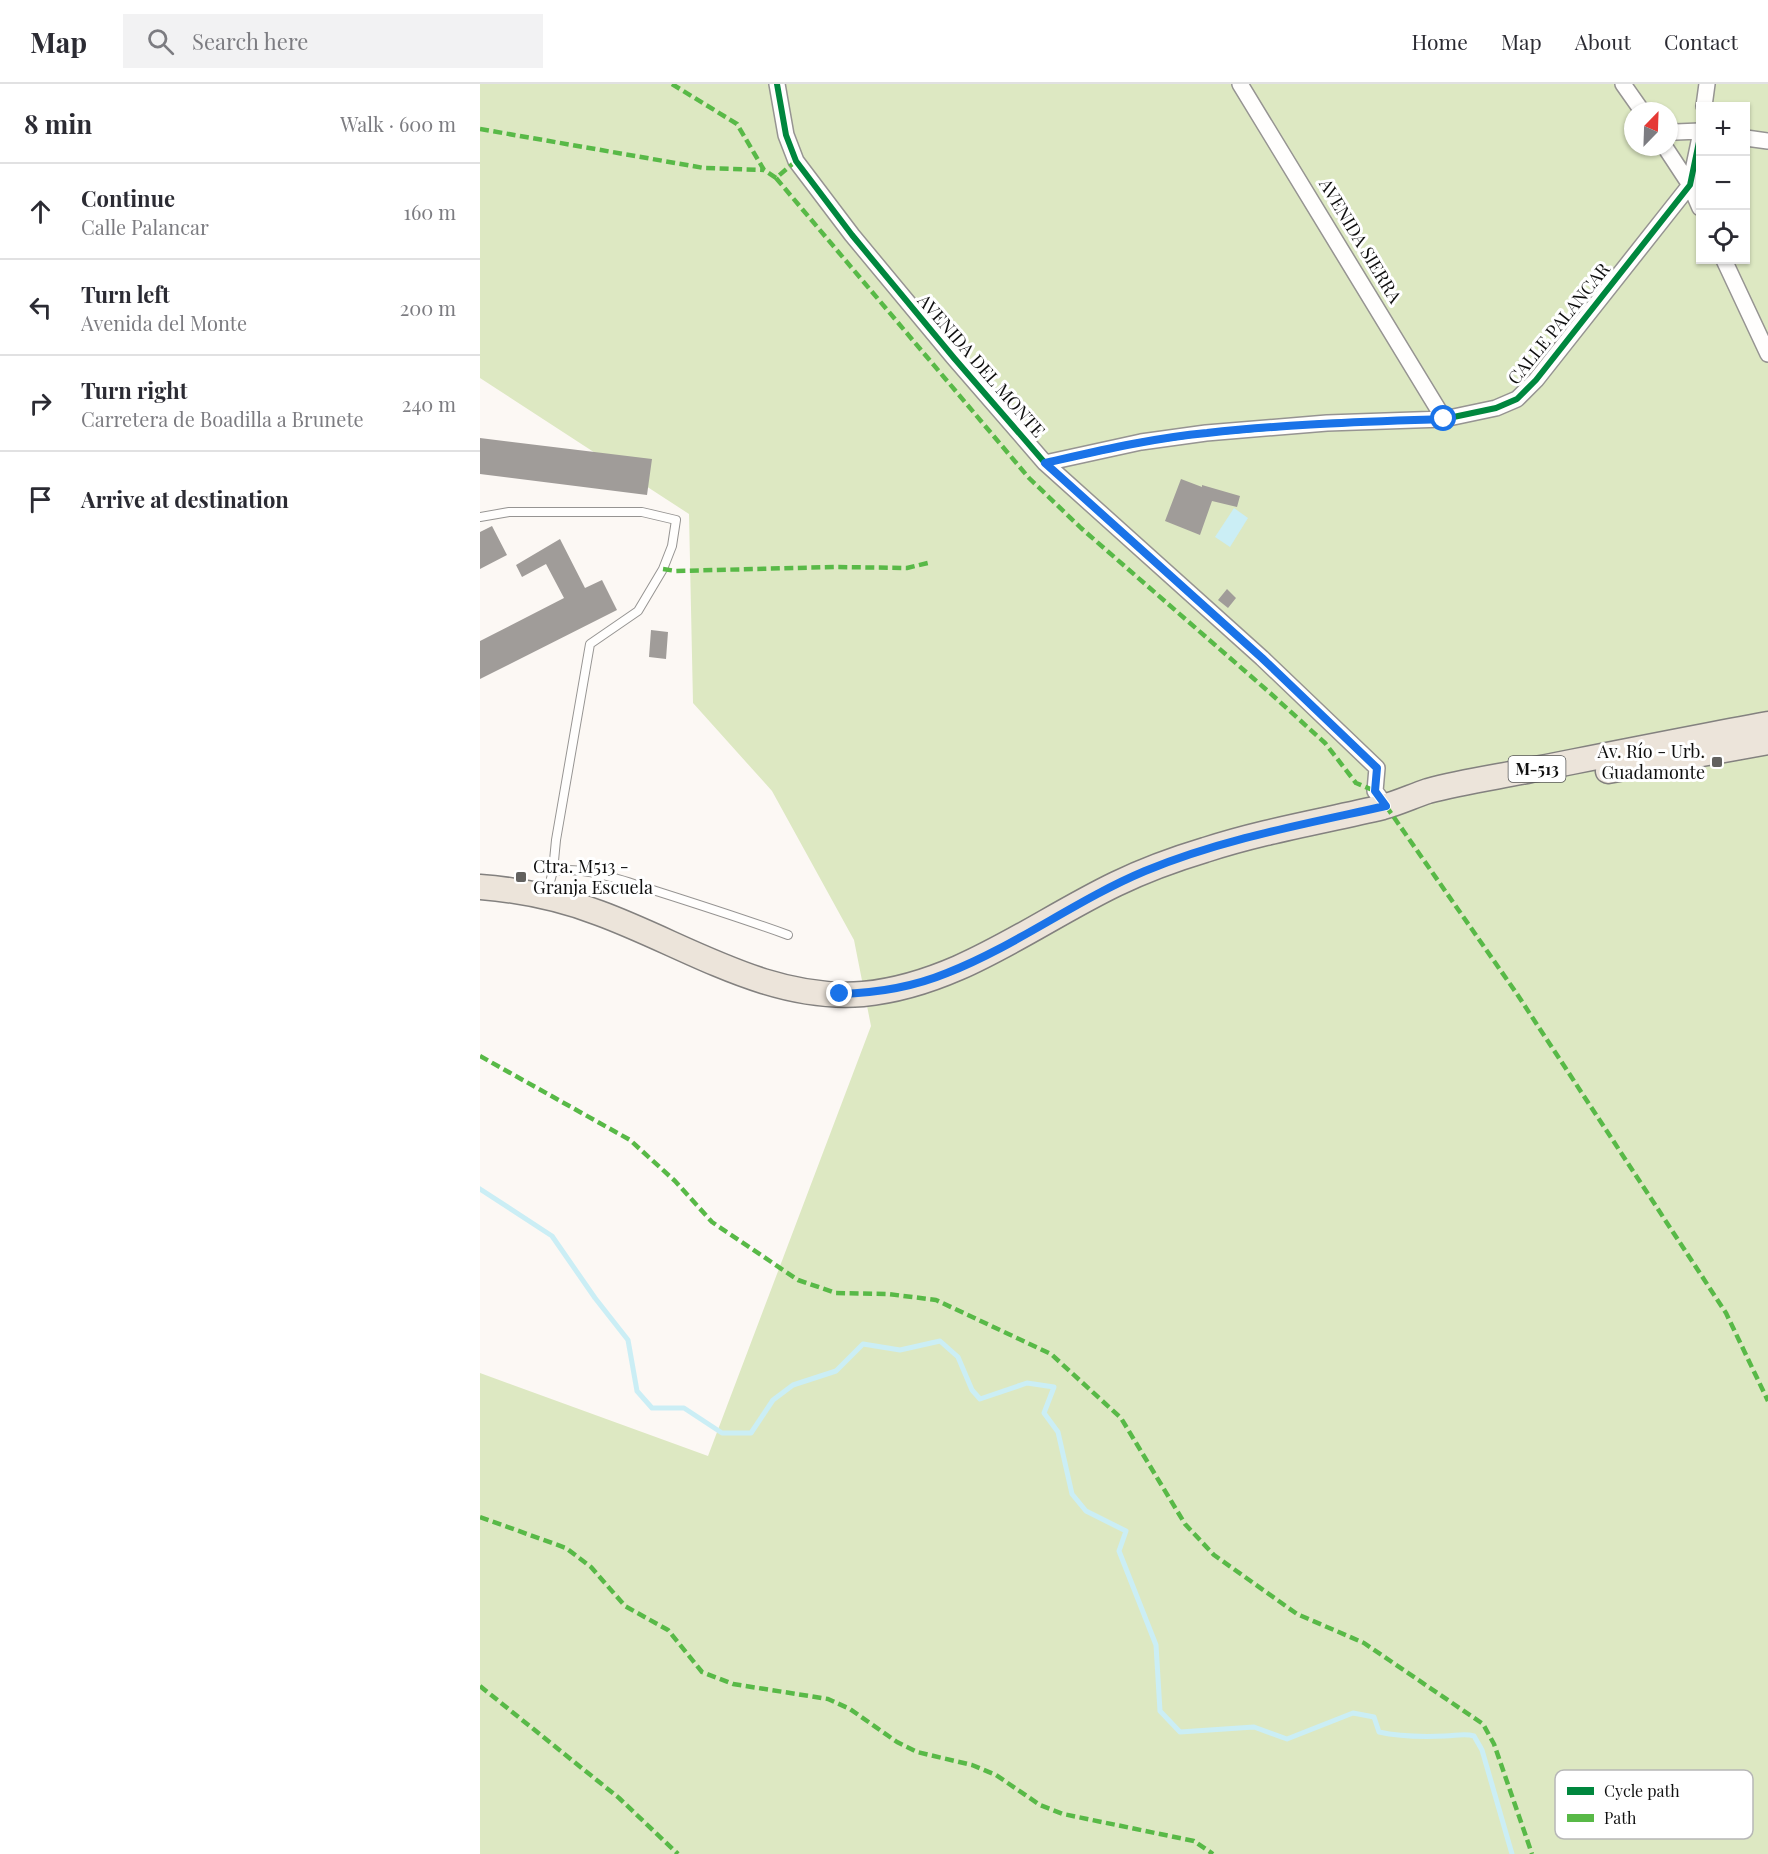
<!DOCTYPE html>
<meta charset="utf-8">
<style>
:root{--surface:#fff;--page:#f2f2f3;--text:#2b2b33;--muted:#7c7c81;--line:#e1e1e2}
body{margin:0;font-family:"Playfair Display",serif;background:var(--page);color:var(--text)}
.controls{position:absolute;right:18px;top:18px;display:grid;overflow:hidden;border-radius:0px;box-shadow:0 2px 4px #0004}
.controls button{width:54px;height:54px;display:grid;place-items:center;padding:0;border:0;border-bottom:2px solid var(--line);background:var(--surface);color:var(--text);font:30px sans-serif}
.compass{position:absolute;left:1144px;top:18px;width:54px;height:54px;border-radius:50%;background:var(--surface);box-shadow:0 2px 4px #0004;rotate:23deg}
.stop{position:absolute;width:18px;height:18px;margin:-14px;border:4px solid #1a73e8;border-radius:50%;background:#fff}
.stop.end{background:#1a73e8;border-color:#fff;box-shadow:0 2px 6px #0008}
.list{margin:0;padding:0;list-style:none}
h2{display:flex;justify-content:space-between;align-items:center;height:78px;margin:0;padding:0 24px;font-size:26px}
h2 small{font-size:20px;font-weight:400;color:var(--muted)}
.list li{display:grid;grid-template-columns:39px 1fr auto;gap:18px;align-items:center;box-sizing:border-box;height:96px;padding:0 24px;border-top:2px solid var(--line)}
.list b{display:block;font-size:22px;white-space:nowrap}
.list p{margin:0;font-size:20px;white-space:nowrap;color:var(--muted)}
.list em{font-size:20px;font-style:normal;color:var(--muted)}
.icon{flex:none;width:33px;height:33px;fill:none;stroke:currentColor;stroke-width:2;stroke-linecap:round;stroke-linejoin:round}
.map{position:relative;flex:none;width:1288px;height:1770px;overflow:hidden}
header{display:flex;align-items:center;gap:36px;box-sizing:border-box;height:84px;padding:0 30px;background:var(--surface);border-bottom:2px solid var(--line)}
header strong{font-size:28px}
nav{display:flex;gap:33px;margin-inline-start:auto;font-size:21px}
.search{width:420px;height:54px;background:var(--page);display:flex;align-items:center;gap:15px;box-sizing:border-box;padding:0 21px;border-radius:0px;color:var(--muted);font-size:22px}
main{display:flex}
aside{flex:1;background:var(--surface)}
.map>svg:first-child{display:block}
</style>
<header>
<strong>Map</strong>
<div class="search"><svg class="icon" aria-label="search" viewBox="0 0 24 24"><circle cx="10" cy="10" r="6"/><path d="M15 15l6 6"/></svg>Search here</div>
<nav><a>Home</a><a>Map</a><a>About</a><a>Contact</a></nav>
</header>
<main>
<aside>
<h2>8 min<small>Walk · 600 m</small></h2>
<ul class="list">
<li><svg class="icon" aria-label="ahead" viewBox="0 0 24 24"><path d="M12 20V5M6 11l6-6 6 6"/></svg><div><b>Continue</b><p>Calle Palancar</p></div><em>160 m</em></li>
<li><svg class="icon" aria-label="left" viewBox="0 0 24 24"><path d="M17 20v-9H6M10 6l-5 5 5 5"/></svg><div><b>Turn left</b><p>Avenida del Monte</p></div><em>200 m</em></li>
<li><svg class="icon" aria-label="right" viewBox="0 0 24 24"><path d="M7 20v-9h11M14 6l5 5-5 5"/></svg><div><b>Turn right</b><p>Carretera de Boadilla a Brunete</p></div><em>240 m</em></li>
<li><svg class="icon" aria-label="arrive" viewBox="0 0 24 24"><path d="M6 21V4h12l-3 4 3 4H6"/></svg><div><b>Arrive at destination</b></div></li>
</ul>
</aside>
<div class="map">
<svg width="1288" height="1770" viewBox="0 0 1288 1770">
<rect width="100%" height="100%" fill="#fcf8f4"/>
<path fill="#dde8c2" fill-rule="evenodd" d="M 0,0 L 1288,0 L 1288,1770 L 0,1770 L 0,1289 L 228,1372 L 391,942 L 374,856 L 292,707 L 213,619 L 209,430 L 0,294 ZM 1220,22 L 1266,22 L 1266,176 L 1220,176 ZM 1153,27 L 1189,27 L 1189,63 L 1153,63 Z"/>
<path fill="#cbeef5" d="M 754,424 L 768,434 L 750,463 L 735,453 Z"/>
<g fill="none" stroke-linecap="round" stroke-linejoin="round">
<path stroke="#cbeef5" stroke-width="5" d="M 0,1105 L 72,1152 L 115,1214 L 148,1256 L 157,1307 L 172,1324 L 204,1324 L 242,1349 L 271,1349 L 293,1316 L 313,1301 L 356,1287 L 383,1260 L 420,1266 L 460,1257 L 478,1273 L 492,1306 L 500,1315 L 547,1299 L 574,1303 L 564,1329 L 578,1348 L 592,1410 L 606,1427 L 646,1447 L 639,1467 L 676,1561 L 680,1627 L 700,1648 L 774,1643 L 807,1655 L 873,1629 L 894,1633 L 899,1648 C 921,1653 942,1653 965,1652 C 975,1652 984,1649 994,1652 L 1002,1666 L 1032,1770"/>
</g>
<path fill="#a09c99" d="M 0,354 L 172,375 L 167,411 L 0,390 Z
M 701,395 L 722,403 L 722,401 L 760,412 L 757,423 L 732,417 L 720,451 L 685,437 Z
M 12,442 L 27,471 L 0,485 L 0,448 Z
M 80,455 L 105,504 L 122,496 L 137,526 L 0,595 L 0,557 L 84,514 L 66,480 L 42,493 L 36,481 Z
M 747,505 L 756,514 L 748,524 L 738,516 Z
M 171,546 L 188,548 L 186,575 L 169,573 Z"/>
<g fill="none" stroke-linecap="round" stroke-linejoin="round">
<g stroke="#969492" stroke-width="10">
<path id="lane" d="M 0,433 L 29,428 L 162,428 L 196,436 L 192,462 L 183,485 L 158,527 L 110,560 L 76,756 L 73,787 L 67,809
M 73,787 C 109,782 142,797 176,807 C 220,821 264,835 308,851"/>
</g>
<g stroke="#969492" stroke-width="18">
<path id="street" d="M 297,0 L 306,51 L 316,77 L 372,151 L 474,274 L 565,379 L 782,574 L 897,684 L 895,707 L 906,722
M 760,0 L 964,335
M 1143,0 L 1162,27
M 1224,22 L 1227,0
M 1189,45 L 1196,48 L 1220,47
M 1266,54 L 1288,57
M 1185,63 L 1210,101 L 1220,124
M 1244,176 L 1288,270
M 565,379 L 661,358 L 726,349 L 847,339 L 964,335 L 1016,324 L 1037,315 L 1056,296 L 1210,101 L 1220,53"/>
</g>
<g stroke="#83817f" stroke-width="27">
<path id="primary" d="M 1128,687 L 1288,658
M 0,803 C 40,806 82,815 119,829 C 204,860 288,918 383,910 C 478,901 553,840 636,800 C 665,786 695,775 725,766 C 783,747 844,737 903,723 C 918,719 933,712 948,707 C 985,697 1024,692 1061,684 C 1137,669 1212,654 1288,640"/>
</g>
<use href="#lane" stroke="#fffefd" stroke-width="8"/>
<use href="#street" stroke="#fffefd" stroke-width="15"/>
<use href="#primary" stroke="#ece4da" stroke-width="24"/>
<path stroke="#58b947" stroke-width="4.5" stroke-dasharray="9 4.5" stroke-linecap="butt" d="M 192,0 L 257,40 L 284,86 L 296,94 L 316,77
M 0,45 L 224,84 L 284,86
M 296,94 L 549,394 L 601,444 L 789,608 L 845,659 L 876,699 L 895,707
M 183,485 L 196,487 L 354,483 L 427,484 L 452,478
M 906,722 L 1037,910 L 1246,1229 L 1288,1317
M 0,972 L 150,1056 L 195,1097 L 232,1138 L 318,1196 L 356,1209 L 408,1210 L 456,1216 L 571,1270 L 641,1334 L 705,1440 L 734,1471 L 817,1530 L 884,1559 L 1003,1640 L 1014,1660 L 1052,1770
M 0,1433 L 86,1464 L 111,1483 L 145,1522 L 188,1546 L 222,1588 L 253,1600 L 348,1615 L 370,1625 L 417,1658 L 437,1668 L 492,1681 L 516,1691 L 560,1721 L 583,1730 L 714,1757 L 733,1770
M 0,1602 L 139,1714 L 198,1770"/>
<g stroke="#fff" stroke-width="10">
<path id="cycleway" d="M 297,0 L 306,51 L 316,77 L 372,151 L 474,274 L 565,379 L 782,574 L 897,684 L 895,707 L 906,722
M 565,379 L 661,358 L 726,349 L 847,339 L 964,335 L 1016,324 L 1037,315 L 1056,296 L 1210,101 L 1220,53"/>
</g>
<use href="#cycleway" stroke="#00873e" stroke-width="6"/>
</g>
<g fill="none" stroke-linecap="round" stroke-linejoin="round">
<path stroke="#1a73e8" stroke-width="8" d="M 360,910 C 396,909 433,903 467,889 C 536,862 596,816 665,787 C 742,755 825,740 906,722 L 895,707 L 897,684 L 782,574 L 565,379 C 618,367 672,354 727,349 C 806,340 885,338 964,335"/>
</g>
<g fill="#62615f" stroke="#fff" stroke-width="2">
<rect x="1231" y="672" width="12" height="12" rx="3"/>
<rect x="35" y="787" width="12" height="12" rx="3"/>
</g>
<g text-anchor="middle" stroke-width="6" stroke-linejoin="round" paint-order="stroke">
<rect fill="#fff" stroke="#575757" stroke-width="1.5" x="1028.5" y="672" width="57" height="26" rx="4.5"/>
<g font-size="16" font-weight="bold" fill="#0f0f0f">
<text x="1057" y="691">M-513</text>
</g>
<g font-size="18" fill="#0f0f0f" stroke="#fff">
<text transform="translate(880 157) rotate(59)" y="6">AVENIDA SIERRA</text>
<text transform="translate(1079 240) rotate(-51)" y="6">CALLE PALANCAR</text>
<text transform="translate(501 282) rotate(49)" y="6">AVENIDA DEL MONTE</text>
</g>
<g font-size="18" fill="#0f0f0f" stroke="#fff" text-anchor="end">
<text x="1225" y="674">Av. Río - Urb.<tspan x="1225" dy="21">Guadamonte</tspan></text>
<text x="53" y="789" text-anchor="start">Ctra. M513 -<tspan x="53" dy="21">Granja Escuela</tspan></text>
</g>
</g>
<rect x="1075" y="1686" width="198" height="69" rx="9" fill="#fff" stroke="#b7b7b7" stroke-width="1.5"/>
<rect x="1087" y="1703" width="27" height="8" fill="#00873e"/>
<rect x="1087" y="1730" width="27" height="8" fill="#58b947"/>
<g font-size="16" fill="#0f0f0f">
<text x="1124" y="1713">Cycle path</text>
<text x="1124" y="1740">Path</text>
</g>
</svg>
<div class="controls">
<button>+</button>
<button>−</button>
<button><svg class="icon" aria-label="locate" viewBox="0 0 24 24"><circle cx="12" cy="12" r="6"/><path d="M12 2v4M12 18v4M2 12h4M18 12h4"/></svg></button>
</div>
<svg class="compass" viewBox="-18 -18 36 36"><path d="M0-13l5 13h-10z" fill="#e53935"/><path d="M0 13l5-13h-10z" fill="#7c7c81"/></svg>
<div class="stop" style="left:964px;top:335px"></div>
<div class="stop end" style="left:360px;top:910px"></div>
</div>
</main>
